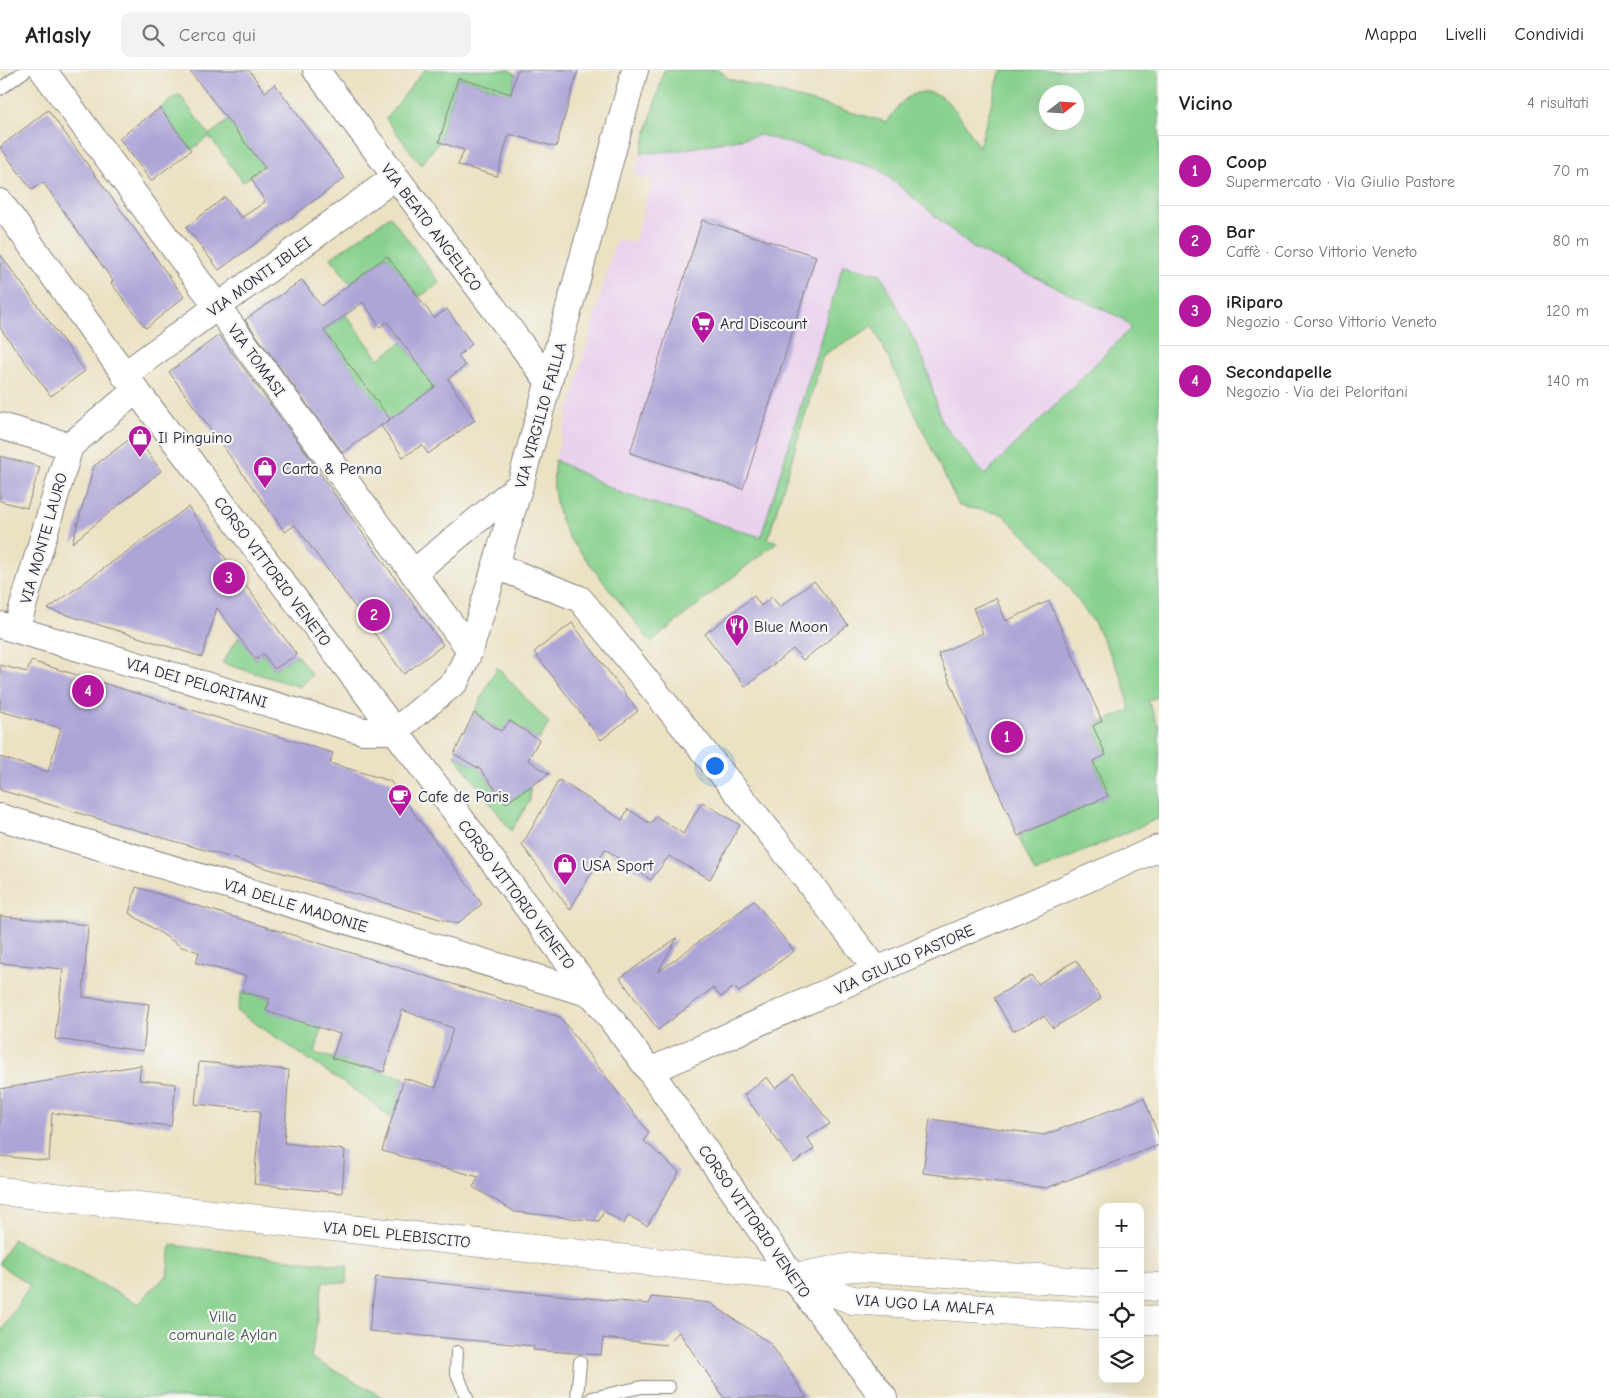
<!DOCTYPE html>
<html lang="it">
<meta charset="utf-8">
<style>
:root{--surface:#fff;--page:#f2f2f2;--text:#222;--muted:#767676;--line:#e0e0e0;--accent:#b5179e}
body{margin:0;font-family:"Comic Neue",sans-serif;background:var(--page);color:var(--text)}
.controls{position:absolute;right:15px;bottom:15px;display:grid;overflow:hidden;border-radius:10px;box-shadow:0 5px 20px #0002}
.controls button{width:45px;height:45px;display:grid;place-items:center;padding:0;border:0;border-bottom:1px solid var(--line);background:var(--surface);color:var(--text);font:25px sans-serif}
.compass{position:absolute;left:1039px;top:15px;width:45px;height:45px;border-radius:50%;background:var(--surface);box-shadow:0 5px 20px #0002;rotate:73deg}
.you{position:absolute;left:714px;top:695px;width:18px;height:18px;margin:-12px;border:4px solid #fff;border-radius:50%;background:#1a73e8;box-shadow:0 0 0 8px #1a73e833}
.badge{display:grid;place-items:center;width:32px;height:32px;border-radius:50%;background:var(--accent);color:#fff;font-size:16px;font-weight:700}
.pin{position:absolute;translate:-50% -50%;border:2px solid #fff;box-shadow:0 1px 5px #0006}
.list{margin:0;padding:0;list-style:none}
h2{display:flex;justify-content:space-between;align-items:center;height:65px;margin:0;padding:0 20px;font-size:21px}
h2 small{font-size:16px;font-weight:400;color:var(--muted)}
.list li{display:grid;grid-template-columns:32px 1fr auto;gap:15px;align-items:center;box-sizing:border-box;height:70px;padding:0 20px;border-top:1px solid var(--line)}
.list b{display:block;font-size:19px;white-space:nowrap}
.list p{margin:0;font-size:16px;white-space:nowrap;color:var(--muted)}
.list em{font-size:16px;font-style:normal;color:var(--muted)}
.icon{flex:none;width:28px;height:28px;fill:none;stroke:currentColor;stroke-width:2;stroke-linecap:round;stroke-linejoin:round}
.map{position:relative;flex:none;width:1159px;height:1328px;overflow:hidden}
header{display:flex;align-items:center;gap:30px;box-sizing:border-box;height:70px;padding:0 25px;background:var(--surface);border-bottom:1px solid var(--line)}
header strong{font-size:24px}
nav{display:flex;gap:28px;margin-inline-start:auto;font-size:18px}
.search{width:350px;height:45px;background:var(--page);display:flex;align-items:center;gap:12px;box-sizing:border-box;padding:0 18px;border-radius:10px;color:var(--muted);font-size:19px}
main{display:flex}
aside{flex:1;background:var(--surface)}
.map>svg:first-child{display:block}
</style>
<header>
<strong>Atlasly</strong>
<div class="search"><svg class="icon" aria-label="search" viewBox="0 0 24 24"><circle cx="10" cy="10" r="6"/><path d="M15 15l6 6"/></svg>Cerca qui</div>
<nav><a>Mappa</a><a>Livelli</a><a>Condividi</a></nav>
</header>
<main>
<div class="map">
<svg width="1159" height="1328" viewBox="0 0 1159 1328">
<rect width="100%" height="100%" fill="#f6f6f2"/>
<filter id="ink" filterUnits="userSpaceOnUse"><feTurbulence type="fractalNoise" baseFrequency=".02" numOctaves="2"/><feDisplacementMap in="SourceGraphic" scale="10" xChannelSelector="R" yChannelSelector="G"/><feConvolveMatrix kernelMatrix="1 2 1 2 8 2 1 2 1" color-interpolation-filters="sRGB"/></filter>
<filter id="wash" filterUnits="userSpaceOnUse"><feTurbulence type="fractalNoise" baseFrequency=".0096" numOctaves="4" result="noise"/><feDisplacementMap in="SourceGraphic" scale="20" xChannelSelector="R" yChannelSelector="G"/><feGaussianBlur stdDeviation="1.12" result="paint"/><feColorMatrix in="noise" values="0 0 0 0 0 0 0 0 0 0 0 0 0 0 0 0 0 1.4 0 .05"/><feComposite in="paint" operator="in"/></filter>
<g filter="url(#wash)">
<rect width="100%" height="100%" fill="#ebe2c3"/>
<path fill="#ead1ed" d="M 761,65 L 879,99 L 973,178 L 1124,249 L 1131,258 L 985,405 L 942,353 L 924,290 L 881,204 L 843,195 L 762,468 L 621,423 L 555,390 L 616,170 L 634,173 L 653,110 L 634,105 L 641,83 L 676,81 Z"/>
<path fill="#88d18e" stroke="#557a64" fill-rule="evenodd" d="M 424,0 L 510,0 L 516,5 L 508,33 L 496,19 L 458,8 L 439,72 L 421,95 L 386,49 Z
M 664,0 L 719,0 L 729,9 L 887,52 C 893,44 899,34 907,28 C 942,5 964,53 979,77 L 1001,0 L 1159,0 L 1159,626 L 1148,631 L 1159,657 L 1159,748 L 1035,803 L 1018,766 L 1108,726 L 1093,691 L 1106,685 L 1093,656 L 1130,640 L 1122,608 L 1095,554 L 1043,483 L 1002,444 L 959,436 L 873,256 L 823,285 L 768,469 L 777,472 L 651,572 L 570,469 C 556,445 551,418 555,390 L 621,423 L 761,467 L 843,195 L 881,204 L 924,290 L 942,353 L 985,405 L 1131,258 L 1123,249 L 973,178 L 879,99 L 761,65 L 675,81 L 641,83 ZM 1046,22 L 1076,22 L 1076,52 L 1046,52 Z
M 179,24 L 209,65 L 229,50 L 264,96 L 243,112 L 209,66 L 191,80 L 160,38 Z
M 390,146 L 440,213 L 419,227 L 387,186 L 350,214 L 331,188 Z
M 346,245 L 379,289 L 402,272 L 435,317 L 390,350 L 324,261 Z
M 239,567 L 256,590 L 263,583 L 274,599 L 297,585 L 312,605 L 300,617 L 222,593 Z
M 497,597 L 549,653 L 539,670 L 511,651 L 501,661 L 474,643 Z
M 454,684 L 480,699 L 506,733 L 530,717 L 530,730 L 511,761 Z
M 242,922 L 270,929 L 267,941 L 322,957 L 315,983 L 404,1008 L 392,1049 L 366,1028 L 237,941 Z
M 13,1169 L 139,1234 L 151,1220 L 167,1206 L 171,1175 L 348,1196 L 346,1213 L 323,1212 L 311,1288 L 385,1328 L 0,1328 L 0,1263 L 30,1215 L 0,1195 L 0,1192 Z"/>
<g id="blocks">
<path fill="#aea5d7" d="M 189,0 L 249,0 L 265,22 L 275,14 L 345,108 L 219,200 L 186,157 L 225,127 L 241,148 L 265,132 L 251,108 L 265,98 Z
M 517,0 L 578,0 L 556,77 L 509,64 L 497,106 L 458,95 L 464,80 L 439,72 L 458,8 L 511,24 Z
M 160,38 L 191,80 L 151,111 L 119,68 Z
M 48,40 L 184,227 L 146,258 L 111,213 L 113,211 L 43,112 L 32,120 L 0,77 Z
M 702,150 L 816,186 L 743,419 L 630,383 Z
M 0,184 L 85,301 L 51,326 L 0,258 Z
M 387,186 L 434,248 L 447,239 L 472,274 L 458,286 L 465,296 L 448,309 L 475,350 L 428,384 L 422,375 L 403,387 L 381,356 L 435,317 L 387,252 L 380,257 L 363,232 L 324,261 L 390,349 L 343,383 L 245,250 L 302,210 L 321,236 Z
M 219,265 L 319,400 L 318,401 L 443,575 L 404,604 L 295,455 L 285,462 L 169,302 Z
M 135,365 L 161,401 L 72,473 L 94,396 Z
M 0,386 L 40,397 L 27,438 L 0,431 Z
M 188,437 L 243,512 L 297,585 L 274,599 L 263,583 L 256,590 L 217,538 L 202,587 L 48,539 Z
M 814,511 L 848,555 L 803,590 L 793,579 L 745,617 L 705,564 L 754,526 L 761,536 L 772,527 L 780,537 Z
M 996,528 L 1006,551 L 1049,531 L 1102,651 L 1093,656 L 1106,685 L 1093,691 L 1108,726 L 1018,766 L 938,584 L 983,563 L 973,538 Z
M 572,553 L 638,641 L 601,670 L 534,582 Z
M 31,591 L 333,683 L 330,693 L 390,711 L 482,834 L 457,854 L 0,720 L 0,687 L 48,702 L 61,658 L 0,641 L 0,595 L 27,602 Z
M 474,643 L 501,661 L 510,651 L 539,670 L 528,690 L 549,704 L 506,733 L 480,699 L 454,684 Z
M 559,710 L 622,750 L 628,739 L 651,754 L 656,746 L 683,764 L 702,732 L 740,755 L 710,809 L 669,786 L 651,810 L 605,779 L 570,840 L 522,775 Z
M 136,817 L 560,947 L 649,1063 L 644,1071 L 679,1102 L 647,1156 L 628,1145 L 624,1154 L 604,1141 L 599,1151 L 515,1142 L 473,1117 L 479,1107 L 382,1081 L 404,1008 L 436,1018 L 453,958 L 402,940 L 384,1002 L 332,988 L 340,964 L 266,941 L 270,929 L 242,922 L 246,906 L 196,893 L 199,882 L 182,877 L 129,843 Z
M 754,831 L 794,881 L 739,922 L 734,917 L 721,927 L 713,918 L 658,960 L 620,908 L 677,868 L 658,902 Z
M 0,846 L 88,855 L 83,927 L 149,934 L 143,981 L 55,969 L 63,899 L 0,893 Z
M 1076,890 L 1101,929 L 1053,958 L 1044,946 L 1013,961 L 994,928 L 1031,905 L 1038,914 Z
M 199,992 L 289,1000 L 284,1073 L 345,1080 L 342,1123 L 254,1114 L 260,1041 L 195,1034 Z
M 141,995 L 139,1010 L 176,1014 L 171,1056 L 52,1043 L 49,1091 L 0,1086 L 0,1019 Z
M 794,1004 L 830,1054 L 807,1068 L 814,1079 L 794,1093 L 744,1025 L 767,1007 L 775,1018 Z
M 1144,1028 L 1159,1067 L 1159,1075 L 1047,1118 L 923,1103 L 930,1049 L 1044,1065 Z
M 376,1207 L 649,1234 L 651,1227 L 710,1233 L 771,1274 L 807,1328 L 724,1328 L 679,1262 L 666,1275 L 603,1268 L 601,1285 L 533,1280 L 534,1276 L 369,1261 Z"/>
</g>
</g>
<g filter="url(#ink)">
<use href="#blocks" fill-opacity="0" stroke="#86827f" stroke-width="1"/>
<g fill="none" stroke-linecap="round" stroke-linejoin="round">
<g stroke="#86827f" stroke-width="14">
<path id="service" d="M 0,19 L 26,0
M 457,1282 L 456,1301 L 467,1328
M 577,1328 L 580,1292
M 592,1328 L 642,1317 L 669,1317"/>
</g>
<g stroke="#86827f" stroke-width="28">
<path id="minor" d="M 43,0 L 470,580
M 316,0 L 549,312
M 0,132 L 136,320 L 395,661 L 650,1001 L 793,1207 L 884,1328
M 124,305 L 395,107
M 0,356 L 70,376 L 136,320
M 496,496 L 580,529 L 779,774 L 877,900
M 413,503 L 520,415
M 0,555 L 363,661 L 395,661 L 456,611 L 470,580 L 520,415 L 635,0
M 16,560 L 70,376
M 0,747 L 591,924
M 650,1001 L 877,900 L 1159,778"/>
</g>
<g stroke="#86827f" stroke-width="29">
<path id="tertiary" d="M 0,1121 L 793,1207 L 852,1230 L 1103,1247
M 793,1207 L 852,1197 L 1103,1213
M 1140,1216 L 1159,1217
M 1140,1249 L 1159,1251"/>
</g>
<use href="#service" stroke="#fff" stroke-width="12"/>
<use href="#minor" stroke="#fff" stroke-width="26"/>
<use href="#tertiary" stroke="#fff" stroke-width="28"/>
</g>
</g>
<defs>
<g id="supermarket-pin" transform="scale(1.25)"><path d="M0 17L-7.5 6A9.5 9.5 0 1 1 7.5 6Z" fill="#b5179e" stroke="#f6f6f2"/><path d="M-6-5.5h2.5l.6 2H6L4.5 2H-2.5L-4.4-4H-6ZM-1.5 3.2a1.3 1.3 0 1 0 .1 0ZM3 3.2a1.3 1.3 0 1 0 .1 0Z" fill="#fff"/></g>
<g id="shop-pin" transform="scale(1.25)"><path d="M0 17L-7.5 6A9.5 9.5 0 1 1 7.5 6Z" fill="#b5179e" stroke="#f6f6f2"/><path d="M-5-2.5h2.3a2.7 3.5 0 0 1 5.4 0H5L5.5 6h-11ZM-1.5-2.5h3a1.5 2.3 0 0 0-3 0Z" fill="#fff"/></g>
<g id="restaurant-pin" transform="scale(1.25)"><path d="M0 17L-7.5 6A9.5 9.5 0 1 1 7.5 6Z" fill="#b5179e" stroke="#f6f6f2"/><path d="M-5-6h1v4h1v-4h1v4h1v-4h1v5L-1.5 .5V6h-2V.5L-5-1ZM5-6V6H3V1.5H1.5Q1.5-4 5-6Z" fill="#fff"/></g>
<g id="cafe-pin" transform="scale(1.25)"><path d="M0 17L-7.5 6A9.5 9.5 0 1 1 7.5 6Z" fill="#b5179e" stroke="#f6f6f2"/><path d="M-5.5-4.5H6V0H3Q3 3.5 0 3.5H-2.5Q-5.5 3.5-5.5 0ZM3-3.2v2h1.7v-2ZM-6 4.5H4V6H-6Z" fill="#fff"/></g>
</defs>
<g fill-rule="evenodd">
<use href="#supermarket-pin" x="703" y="253"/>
<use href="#shop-pin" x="140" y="367"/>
<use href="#shop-pin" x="265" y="398"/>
<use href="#restaurant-pin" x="737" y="556"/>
<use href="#cafe-pin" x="400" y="726"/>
<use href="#shop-pin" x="565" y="795"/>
</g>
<g text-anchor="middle" stroke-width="4.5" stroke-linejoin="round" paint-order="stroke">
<g font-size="16" fill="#22223b" stroke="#f6f6f2">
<text transform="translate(432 157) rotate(53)" y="6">VIA BEATO ANGELICO</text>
<text transform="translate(259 206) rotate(-36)" y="6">VIA MONTI IBLEI</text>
<text transform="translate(257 290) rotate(54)" y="6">VIA TOMASI</text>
<text transform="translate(540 345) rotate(-74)" y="6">VIA VIRGILIO FAILLA</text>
<text transform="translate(43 468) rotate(-74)" y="6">VIA MONTE LAURO</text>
<text transform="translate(273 501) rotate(53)" y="6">CORSO VITTORIO VENETO</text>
<text transform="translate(197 612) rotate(16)" y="6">VIA DEI PELORITANI</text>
<text transform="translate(517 824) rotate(53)" y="6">CORSO VITTORIO VENETO</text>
<text transform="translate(296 835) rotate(17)" y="6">VIA DELLE MADONIE</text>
<text transform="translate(904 889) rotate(-24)" y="6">VIA GIULIO PASTORE</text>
<text transform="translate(755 1151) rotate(55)" y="6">CORSO VITTORIO VENETO</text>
<text transform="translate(397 1164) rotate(6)" y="6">VIA DEL PLEBISCITO</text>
<text transform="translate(925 1234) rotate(4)" y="6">VIA UGO LA MALFA</text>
</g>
<g font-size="16" fill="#22223b" stroke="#f6f6f2" text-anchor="start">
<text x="720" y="259">Ard Discount</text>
<text x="158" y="373">Il Pinguino</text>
<text x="282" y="404">Carta &amp; Penna</text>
<text x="754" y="562">Blue Moon</text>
<text x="418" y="732">Cafe de Paris</text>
<text x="582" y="801">USA Sport</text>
</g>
<g font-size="16" fill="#415754" stroke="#f6f6f2">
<text x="223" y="1252">Villa<tspan x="223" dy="18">comunale Aylan</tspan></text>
</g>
</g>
</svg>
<div class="controls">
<button>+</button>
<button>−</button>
<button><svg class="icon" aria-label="locate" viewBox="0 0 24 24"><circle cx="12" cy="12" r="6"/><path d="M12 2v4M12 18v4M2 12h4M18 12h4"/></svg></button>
<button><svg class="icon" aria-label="layers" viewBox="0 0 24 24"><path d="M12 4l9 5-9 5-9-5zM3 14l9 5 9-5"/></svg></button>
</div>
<svg class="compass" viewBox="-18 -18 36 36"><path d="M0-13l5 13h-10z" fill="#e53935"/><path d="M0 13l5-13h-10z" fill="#767676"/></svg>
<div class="you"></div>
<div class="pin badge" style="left:1007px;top:667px">1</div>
<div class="pin badge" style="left:374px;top:545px">2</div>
<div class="pin badge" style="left:229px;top:508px">3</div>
<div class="pin badge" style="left:88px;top:621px">4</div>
</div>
<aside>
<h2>Vicino<small>4 risultati</small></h2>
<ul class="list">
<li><span class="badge">1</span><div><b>Coop</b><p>Supermercato · Via Giulio Pastore</p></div><em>70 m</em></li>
<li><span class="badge">2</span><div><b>Bar</b><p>Caffè · Corso Vittorio Veneto</p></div><em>80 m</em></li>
<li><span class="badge">3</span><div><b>iRiparo</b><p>Negozio · Corso Vittorio Veneto</p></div><em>120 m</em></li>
<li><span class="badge">4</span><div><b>Secondapelle</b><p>Negozio · Via dei Peloritani</p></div><em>140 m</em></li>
</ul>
</aside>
</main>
